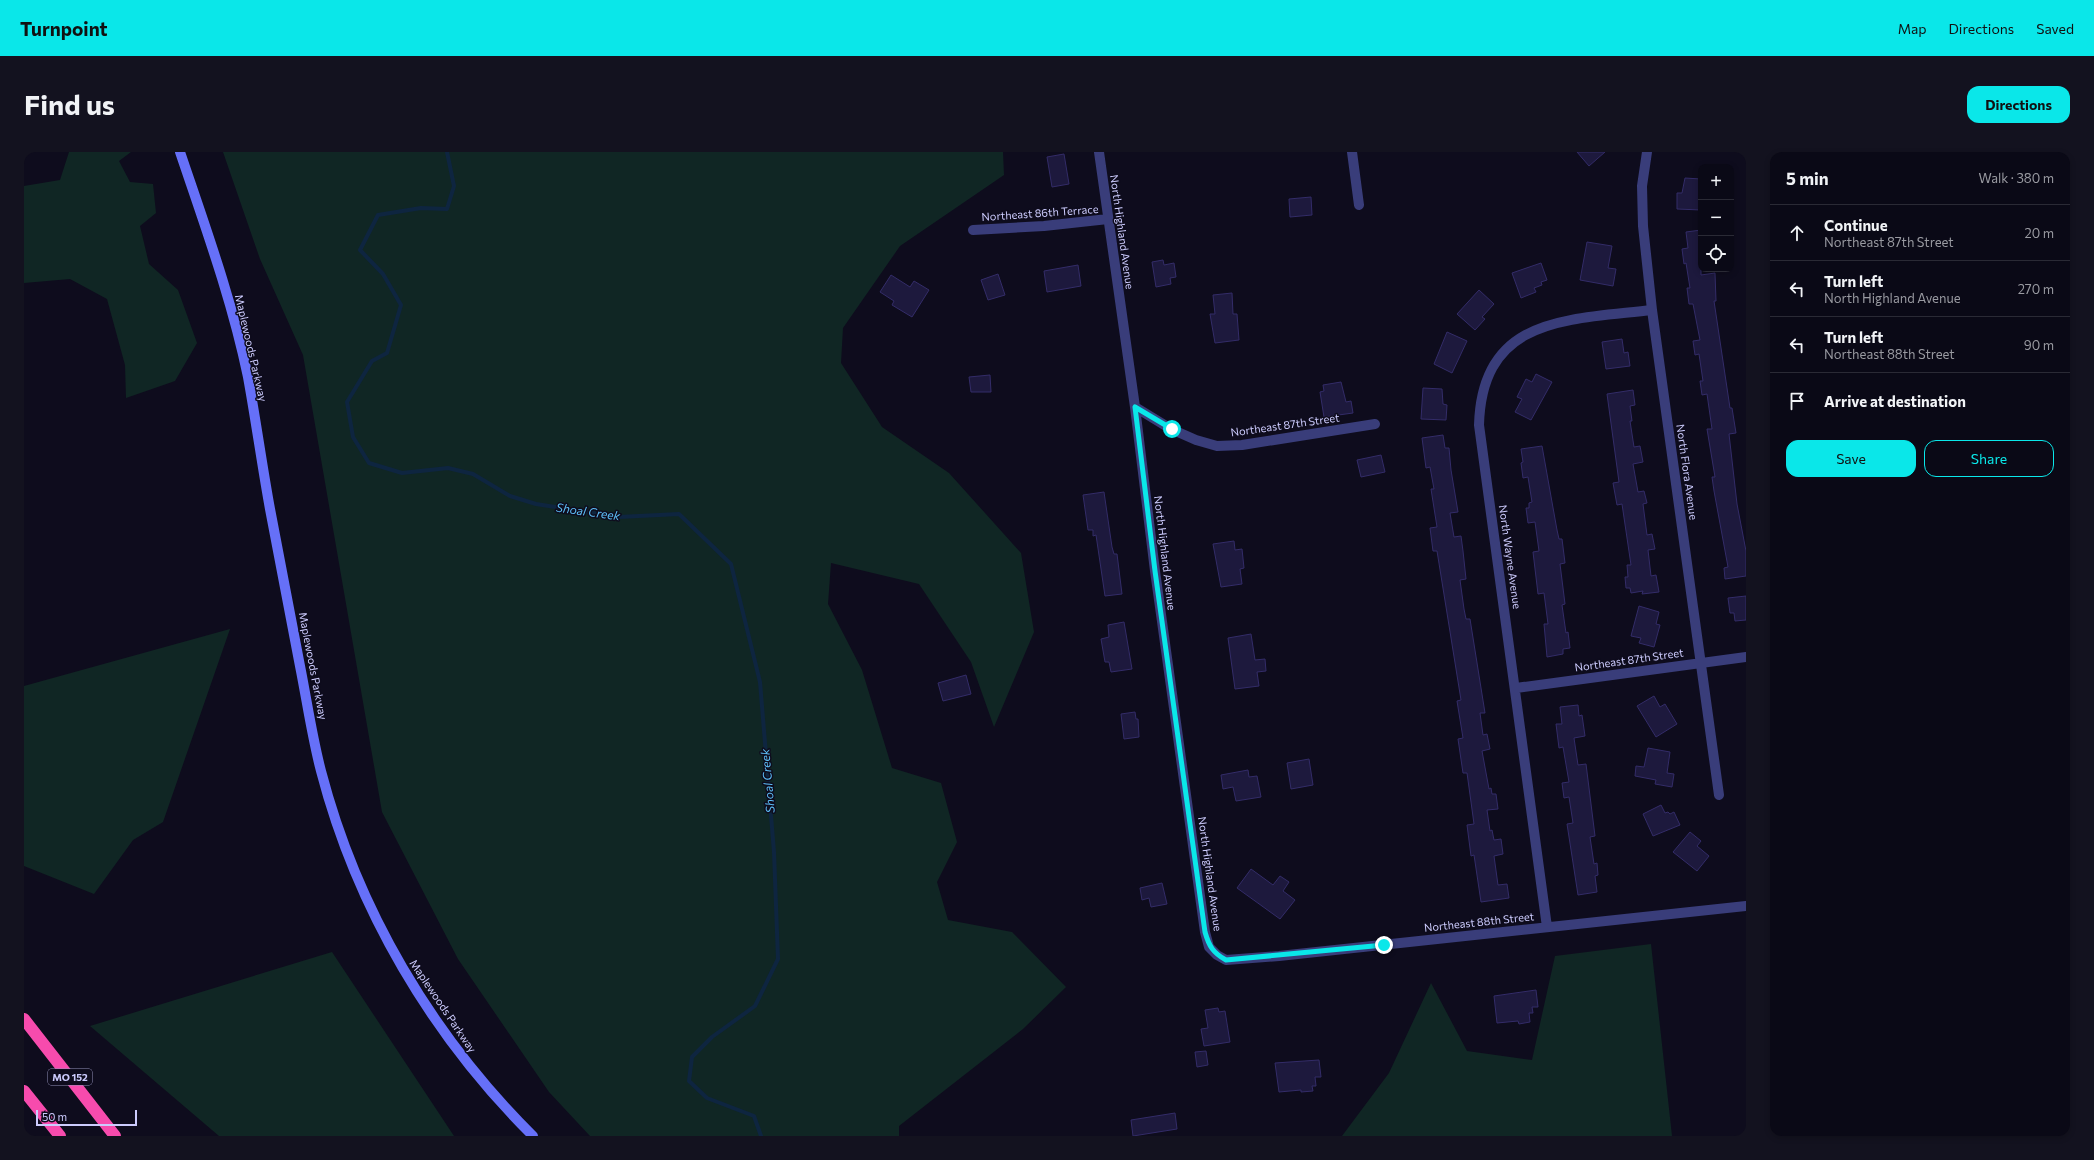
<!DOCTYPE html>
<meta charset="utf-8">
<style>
:root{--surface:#0a0916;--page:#13121f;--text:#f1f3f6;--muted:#999aa1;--line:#2a2a35;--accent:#0ae7e9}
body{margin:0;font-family:Commissioner,sans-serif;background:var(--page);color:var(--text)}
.controls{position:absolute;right:12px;top:12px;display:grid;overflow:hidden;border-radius:8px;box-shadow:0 2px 6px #0003}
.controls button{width:36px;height:36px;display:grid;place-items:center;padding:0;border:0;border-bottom:1px solid var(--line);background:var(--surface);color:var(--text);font:20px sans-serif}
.scale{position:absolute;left:12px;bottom:10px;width:101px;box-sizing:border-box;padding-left:4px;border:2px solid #cccbfd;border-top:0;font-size:11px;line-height:14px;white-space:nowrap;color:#cccbfd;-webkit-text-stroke:3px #0e0c1d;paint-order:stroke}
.stop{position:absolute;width:12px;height:12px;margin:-9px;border:3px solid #0ae7e9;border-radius:50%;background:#fff}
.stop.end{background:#0ae7e9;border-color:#fff;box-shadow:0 1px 4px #0008}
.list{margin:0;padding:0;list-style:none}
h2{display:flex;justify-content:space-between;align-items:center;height:52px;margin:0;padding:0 16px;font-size:17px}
h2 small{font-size:13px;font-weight:400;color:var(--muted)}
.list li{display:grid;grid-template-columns:26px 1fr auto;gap:12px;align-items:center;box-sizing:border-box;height:56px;padding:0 16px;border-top:1px solid var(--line)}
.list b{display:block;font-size:15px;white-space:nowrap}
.list p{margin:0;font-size:13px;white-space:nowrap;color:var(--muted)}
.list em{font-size:13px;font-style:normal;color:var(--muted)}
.actions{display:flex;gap:8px;padding:12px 16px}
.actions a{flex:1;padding:9px 0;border:1px solid var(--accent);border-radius:12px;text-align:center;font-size:14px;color:var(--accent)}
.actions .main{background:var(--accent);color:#111}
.icon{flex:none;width:22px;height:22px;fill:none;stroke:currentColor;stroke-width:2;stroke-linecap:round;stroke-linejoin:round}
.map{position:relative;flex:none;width:1722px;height:984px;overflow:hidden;border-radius:12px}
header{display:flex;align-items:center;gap:24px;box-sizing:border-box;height:56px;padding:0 20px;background:var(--accent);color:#111}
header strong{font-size:19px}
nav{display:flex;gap:22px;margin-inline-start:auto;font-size:14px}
.intro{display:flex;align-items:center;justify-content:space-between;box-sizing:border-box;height:96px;padding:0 24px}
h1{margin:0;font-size:28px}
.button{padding:10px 18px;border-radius:12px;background:var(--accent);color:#111;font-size:14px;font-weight:700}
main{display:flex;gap:24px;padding:0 24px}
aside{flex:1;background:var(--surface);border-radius:12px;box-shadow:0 2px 6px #0003}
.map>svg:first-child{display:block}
</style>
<header>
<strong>Turnpoint</strong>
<nav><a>Map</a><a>Directions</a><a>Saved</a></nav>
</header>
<div class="intro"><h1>Find us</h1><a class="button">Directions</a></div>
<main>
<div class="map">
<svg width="1722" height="984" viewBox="0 0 1722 984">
<rect width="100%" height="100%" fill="#0e0c1d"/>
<path fill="#102624" d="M 45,0 L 107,0 L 95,9 L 106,30 L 129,32 L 132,61 L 116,74 L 125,112 L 154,138 L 173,191 L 151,229 L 102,246 L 101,213 L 83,147 L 46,127 L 0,131 L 0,34 L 36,28 Z
M 199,0 L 979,0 L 980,23 L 876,94 L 819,176 L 817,211 L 858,275 L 925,321 L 997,401 L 1010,480 L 970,575 L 947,510 L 895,432 L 807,411 L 804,452 L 838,518 L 868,616 L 917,631 L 933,690 L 913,730 L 924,768 L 988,780 L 1042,835 L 999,877 L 875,974 L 875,984 L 566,984 L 525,940 L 434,807 L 358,660 L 279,203 L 236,107 Z
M 206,477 L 139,670 L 109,688 L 70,742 L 0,714 L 0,534 Z
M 1627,792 L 1648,984 L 1318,984 L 1365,921 L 1407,831 L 1443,899 L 1508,908 L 1531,804 Z
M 308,800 L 430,984 L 195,984 L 66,874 Z"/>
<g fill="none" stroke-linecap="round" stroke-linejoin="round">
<path stroke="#0e2540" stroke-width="4" d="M 423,0 L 430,34 L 423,57 L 397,56 L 354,63 L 336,98 L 359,122 L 377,153 L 363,201 L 348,209 L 323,250 L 329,285 L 345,311 L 378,321 L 424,316 L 449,322 L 486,344 L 512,352 L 595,365 L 655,362 L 707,412 L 736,530 L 750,700 L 754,807 L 731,854 L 688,885 L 668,905 L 665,929 L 683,946 L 730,964 L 737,984"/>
</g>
<path fill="#1d193d" stroke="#332c68" d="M 1553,0 L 1581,0 L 1565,14 Z
M 1040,2 L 1045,32 L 1028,35 L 1023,5 Z
M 1661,26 L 1677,27 L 1677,58 L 1653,57 L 1653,41 L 1658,41 Z
M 1287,45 L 1288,63 L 1266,65 L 1265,47 Z
M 1677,78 L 1677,123 L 1691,121 L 1692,149 L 1690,149 L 1706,256 L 1708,256 L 1712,281 L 1705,282 L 1713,352 L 1722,399 L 1722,424 L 1701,427 L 1700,416 L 1704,415 L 1690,339 L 1688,325 L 1691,325 L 1683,277 L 1688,277 L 1683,242 L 1678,243 L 1676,229 L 1679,229 L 1675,202 L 1671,203 L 1669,189 L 1676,188 L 1669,152 L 1665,152 L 1663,136 L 1666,136 L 1662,111 L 1660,112 L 1658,97 L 1664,96 L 1662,80 Z
M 1563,90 L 1588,94 L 1584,116 L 1592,117 L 1589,134 L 1556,128 Z
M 1139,108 L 1140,113 L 1150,111 L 1152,125 L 1146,126 L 1147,132 L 1132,135 L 1128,110 Z
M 1517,111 L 1523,128 L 1517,130 L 1518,133 L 1510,136 L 1512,140 L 1497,146 L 1488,121 Z
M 1054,113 L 1057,134 L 1023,140 L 1020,119 Z
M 974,122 L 981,143 L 964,148 L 957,128 Z
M 867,123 L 886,135 L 890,129 L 905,138 L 888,165 L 868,153 L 870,149 L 856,140 Z
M 1455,138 L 1470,152 L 1458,165 L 1461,167 L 1451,178 L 1433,162 Z
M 1208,141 L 1209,162 L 1213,162 L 1215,188 L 1191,191 L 1186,162 L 1191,162 L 1189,143 Z
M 1423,180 L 1443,189 L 1428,221 L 1410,212 Z
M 1598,187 L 1600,201 L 1604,200 L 1606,214 L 1582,217 L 1578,190 Z
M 1512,222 L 1528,230 L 1507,268 L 1491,260 L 1498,247 L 1493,245 L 1502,227 L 1508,230 Z
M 966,223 L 967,240 L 947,240 L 945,225 Z
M 1317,230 L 1322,250 L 1327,249 L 1329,261 L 1300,265 L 1296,240 L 1300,239 L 1299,233 Z
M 1399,236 L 1418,237 L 1419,252 L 1423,253 L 1422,268 L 1397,267 Z
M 1609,238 L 1611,253 L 1606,254 L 1608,269 L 1606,269 L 1610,295 L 1616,294 L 1619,310 L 1609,312 L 1614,340 L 1620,339 L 1623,351 L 1619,352 L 1623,383 L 1628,382 L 1631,397 L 1624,398 L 1627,424 L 1632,423 L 1635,440 L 1618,442 L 1619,439 L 1607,441 L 1606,436 L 1602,436 L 1601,425 L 1604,425 L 1603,413 L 1607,413 L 1598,352 L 1593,353 L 1589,331 L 1595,330 L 1583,242 Z
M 1419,283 L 1421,296 L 1425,296 L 1427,318 L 1434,360 L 1426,361 L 1430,385 L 1437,384 L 1439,399 L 1442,427 L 1436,428 L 1440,457 L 1442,467 L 1446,467 L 1461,561 L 1456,561 L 1459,583 L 1463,582 L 1466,597 L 1458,599 L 1465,637 L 1467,636 L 1468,642 L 1472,642 L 1474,657 L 1463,658 L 1466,679 L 1468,678 L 1470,688 L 1477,687 L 1479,702 L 1470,704 L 1474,733 L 1483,732 L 1485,746 L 1457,750 L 1450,703 L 1447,704 L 1443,673 L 1450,672 L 1447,650 L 1443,621 L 1439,621 L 1434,587 L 1439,586 L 1433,549 L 1437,548 L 1413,399 L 1409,399 L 1406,376 L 1413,375 L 1407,337 L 1410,337 L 1406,315 L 1402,316 L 1398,286 Z
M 1518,294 L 1533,378 L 1535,387 L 1538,387 L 1541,411 L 1536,412 L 1541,452 L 1538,453 L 1542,481 L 1544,480 L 1546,496 L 1539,497 L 1539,502 L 1523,505 L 1520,472 L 1524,472 L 1520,441 L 1514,442 L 1509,400 L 1515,399 L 1511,370 L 1504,371 L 1502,356 L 1505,356 L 1505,351 L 1508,350 L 1504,325 L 1499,326 L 1497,311 L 1499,310 L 1497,297 Z
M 1357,303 L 1361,320 L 1337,325 L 1333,308 Z
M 1080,340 L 1088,395 L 1090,402 L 1093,402 L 1098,442 L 1081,444 L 1072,383 L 1069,384 L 1069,378 L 1064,378 L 1059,343 Z
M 1210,389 L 1211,398 L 1218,397 L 1220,416 L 1216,417 L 1218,432 L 1197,435 L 1189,392 Z
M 1722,444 L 1722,468 L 1711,469 L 1710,461 L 1706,461 L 1704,446 Z
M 1615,454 L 1635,460 L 1632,472 L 1636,473 L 1630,495 L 1615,491 L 1617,486 L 1607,484 Z
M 1100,470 L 1108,517 L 1087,520 L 1085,510 L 1081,510 L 1077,487 L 1085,485 L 1084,473 Z
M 1227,482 L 1231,508 L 1241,507 L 1242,519 L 1233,520 L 1235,534 L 1211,537 L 1204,486 Z
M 942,523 L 947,542 L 919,549 L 914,531 Z
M 1630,544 L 1636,555 L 1641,552 L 1653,572 L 1632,585 L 1613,554 Z
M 1554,553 L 1555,564 L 1558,563 L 1561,584 L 1550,586 L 1554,613 L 1562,612 L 1571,684 L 1566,685 L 1570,712 L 1573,711 L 1574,723 L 1571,724 L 1573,740 L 1554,743 L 1543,672 L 1549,671 L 1545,645 L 1540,646 L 1538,631 L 1545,630 L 1539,595 L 1535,596 L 1532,572 L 1538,572 L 1536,555 Z
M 1111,560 L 1112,567 L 1114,567 L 1115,585 L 1100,587 L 1097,562 Z
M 1624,596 L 1646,600 L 1643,621 L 1650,622 L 1648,635 L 1631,632 L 1632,628 L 1611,624 L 1612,614 L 1620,615 Z
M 1285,607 L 1289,633 L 1267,637 L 1263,611 Z
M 1224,618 L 1225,625 L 1233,624 L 1237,645 L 1212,649 L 1209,635 L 1199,637 L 1197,623 Z
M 1637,653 L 1641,661 L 1644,660 L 1646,662 L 1650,660 L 1656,673 L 1629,684 L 1619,662 Z
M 1666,680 L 1677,689 L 1673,694 L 1685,704 L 1673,719 L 1649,700 Z
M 1227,717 L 1249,733 L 1256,724 L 1265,730 L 1259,739 L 1271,748 L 1256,767 L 1213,736 Z
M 1138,731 L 1143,752 L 1127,755 L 1125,746 L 1118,748 L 1116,736 Z
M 1512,838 L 1514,855 L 1508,855 L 1509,861 L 1505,861 L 1506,870 L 1495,872 L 1494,869 L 1473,871 L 1470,844 Z
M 1194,856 L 1195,860 L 1201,859 L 1206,890 L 1180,894 L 1177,877 L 1184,876 L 1181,858 Z
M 1182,899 L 1184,913 L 1173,915 L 1171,900 Z
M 1295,908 L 1297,925 L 1291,925 L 1292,934 L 1288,934 L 1289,939 L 1277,940 L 1277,938 L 1255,940 L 1251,911 Z
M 1151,961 L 1153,977 L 1109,984 L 1107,968 Z"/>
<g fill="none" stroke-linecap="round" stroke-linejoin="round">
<path stroke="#393d7a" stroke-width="10" d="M 1075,0 L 1111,255 L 1131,419 L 1181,780 L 1185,795 L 1193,803 L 1202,808 L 1255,804 L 1722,754
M 1328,0 L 1335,53
M 1623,0 L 1618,34 L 1619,74 L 1628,158 L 1695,643
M 949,78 L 1020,74 L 1084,67
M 1111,255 L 1147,277 L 1172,288 L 1193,294 L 1218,293 L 1351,272
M 1492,536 L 1722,505
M 1523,775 L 1455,273 C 1458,164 1544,168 1628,158"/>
<path stroke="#6670f8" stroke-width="10" d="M 156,0 C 181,74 208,148 224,225 C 232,269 238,313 246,357 C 256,409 266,462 276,514 C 283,549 288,585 297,619 C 333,757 408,884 509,984"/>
<path stroke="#f74bad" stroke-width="12" d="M 0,867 L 91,984
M 0,939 L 36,984"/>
</g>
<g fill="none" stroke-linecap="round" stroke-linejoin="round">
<path stroke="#0ae7e9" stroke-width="5" d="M 1148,277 L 1111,255 L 1131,419 L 1181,780 C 1185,794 1189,801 1202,808 L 1360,793"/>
</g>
<g text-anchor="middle" stroke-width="3" stroke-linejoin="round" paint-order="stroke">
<rect fill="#0e0c1d" stroke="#9392ba" stroke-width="1" x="24" y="917" width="44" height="16" rx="3"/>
<g font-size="10" font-weight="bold" fill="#cccbfd">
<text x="46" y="929">MO 152</text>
</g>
<g font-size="11" fill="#cccbfd" stroke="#0e0c1d">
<text transform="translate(1016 61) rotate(-4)" y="4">Northeast 86th Terrace</text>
<text transform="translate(1098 80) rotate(82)" y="4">North Highland Avenue</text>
<text transform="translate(227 196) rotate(77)" y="4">Maplewoods Parkway</text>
<text transform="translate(1261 273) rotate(-8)" y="4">Northeast 87th Street</text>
<text transform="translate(1663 320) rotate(82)" y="4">North Flora Avenue</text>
<text transform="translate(1141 401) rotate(83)" y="4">North Highland Avenue</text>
<text transform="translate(1486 405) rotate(82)" y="4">North Wayne Avenue</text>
<text transform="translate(1605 508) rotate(-8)" y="4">Northeast 87th Street</text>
<text transform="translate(289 514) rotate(79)" y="4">Maplewoods Parkway</text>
<text transform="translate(1186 722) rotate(82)" y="4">North Highland Avenue</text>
<text transform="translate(1455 770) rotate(-6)" y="4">Northeast 88th Street</text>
<text transform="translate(419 854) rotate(56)" y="4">Maplewoods Parkway</text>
</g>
<g font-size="12" font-style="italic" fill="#5dbff8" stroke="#0e0c1d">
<text transform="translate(564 360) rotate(8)" y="4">Shoal Creek</text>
<text transform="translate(744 629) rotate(-95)" y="4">Shoal Creek</text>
</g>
</g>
</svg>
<div class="controls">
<button>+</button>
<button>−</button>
<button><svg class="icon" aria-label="locate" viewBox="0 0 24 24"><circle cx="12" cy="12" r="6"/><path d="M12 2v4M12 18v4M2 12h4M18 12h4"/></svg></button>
</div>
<div class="scale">50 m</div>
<div class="stop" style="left:1148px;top:277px"></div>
<div class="stop end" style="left:1360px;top:793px"></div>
</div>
<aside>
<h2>5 min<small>Walk · 380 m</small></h2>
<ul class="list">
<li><svg class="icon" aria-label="ahead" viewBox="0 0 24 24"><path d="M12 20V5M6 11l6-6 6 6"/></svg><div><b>Continue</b><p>Northeast 87th Street</p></div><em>20 m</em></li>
<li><svg class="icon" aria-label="left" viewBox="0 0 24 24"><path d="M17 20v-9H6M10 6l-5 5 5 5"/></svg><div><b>Turn left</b><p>North Highland Avenue</p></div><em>270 m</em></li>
<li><svg class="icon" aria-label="left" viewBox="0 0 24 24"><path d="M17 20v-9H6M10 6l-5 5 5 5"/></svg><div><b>Turn left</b><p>Northeast 88th Street</p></div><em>90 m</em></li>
<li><svg class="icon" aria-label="arrive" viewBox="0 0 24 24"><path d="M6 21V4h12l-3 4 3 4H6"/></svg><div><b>Arrive at destination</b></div></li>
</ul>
<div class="actions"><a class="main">Save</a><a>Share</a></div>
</aside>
</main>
